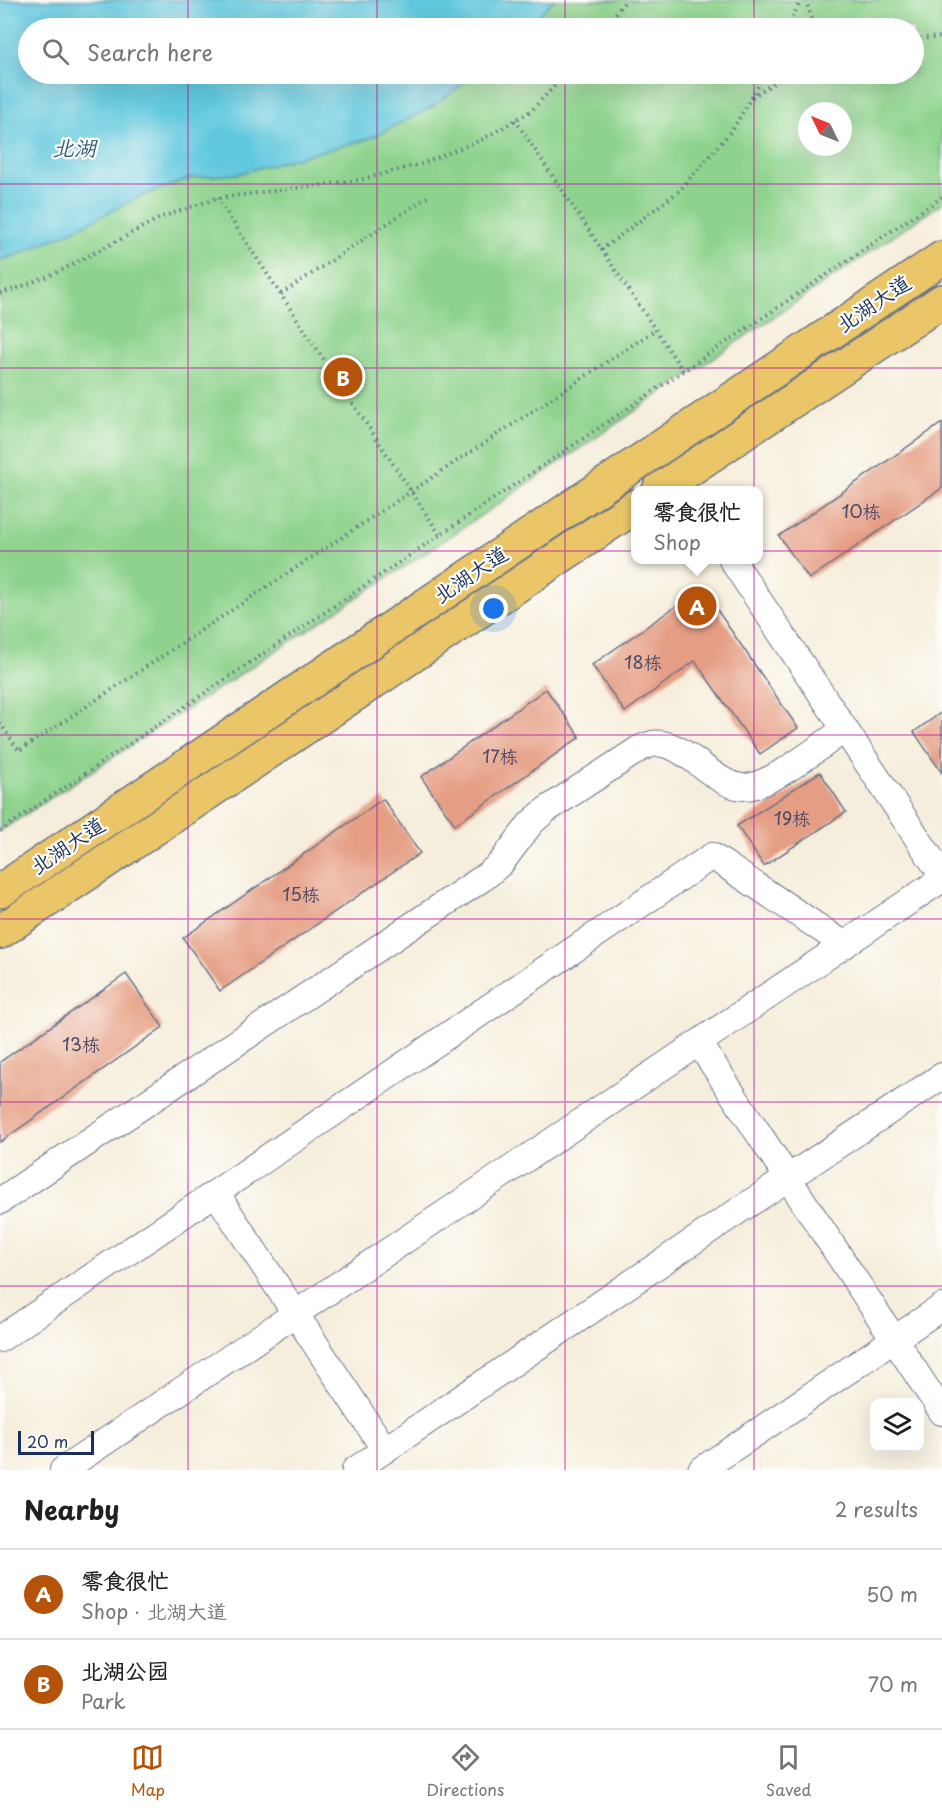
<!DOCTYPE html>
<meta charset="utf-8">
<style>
:root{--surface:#fff;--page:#f6f6f6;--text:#202124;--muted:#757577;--line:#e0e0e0;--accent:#b45309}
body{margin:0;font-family:"Playpen Sans","LXGW WenKai TC",sans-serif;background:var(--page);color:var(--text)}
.controls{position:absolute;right:18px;bottom:18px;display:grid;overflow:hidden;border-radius:12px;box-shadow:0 6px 24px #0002}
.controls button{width:54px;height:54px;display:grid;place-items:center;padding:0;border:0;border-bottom:2px solid var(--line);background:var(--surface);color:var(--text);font:30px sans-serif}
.compass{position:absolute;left:798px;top:102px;width:54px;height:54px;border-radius:50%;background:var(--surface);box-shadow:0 6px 24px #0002;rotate:313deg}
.scale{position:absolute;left:18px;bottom:15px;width:76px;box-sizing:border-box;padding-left:6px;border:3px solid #1b2f5e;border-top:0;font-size:16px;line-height:21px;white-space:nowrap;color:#1b2f5e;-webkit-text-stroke:4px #fdfcf7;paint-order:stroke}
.you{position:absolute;left:494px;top:609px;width:21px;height:21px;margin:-15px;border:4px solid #fff;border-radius:50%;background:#1a73e8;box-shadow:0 0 0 9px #1a73e833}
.badge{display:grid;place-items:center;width:39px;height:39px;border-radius:50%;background:var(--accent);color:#fff;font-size:20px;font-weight:700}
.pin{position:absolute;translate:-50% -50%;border:3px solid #fff;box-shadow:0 2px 6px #0006}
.popup{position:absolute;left:631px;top:486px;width:132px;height:78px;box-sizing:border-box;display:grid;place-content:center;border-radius:12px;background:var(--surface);filter:drop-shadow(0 2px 4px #0005);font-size:20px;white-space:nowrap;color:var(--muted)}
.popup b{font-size:22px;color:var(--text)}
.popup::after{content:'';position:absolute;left:50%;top:100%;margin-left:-12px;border:12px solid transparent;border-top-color:var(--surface)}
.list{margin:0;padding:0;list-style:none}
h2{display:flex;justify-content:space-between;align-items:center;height:78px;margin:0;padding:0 24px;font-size:26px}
h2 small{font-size:20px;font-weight:400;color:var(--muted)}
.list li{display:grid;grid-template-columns:39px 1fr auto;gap:18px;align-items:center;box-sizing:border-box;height:90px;padding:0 24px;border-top:2px solid var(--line)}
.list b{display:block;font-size:22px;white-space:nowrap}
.list p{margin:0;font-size:20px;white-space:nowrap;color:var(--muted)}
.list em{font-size:20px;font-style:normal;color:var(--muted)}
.icon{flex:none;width:33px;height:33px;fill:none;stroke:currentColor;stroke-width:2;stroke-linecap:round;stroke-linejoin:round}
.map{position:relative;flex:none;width:942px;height:1470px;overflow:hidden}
.search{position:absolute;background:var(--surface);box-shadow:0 6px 24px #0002;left:18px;right:18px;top:18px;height:66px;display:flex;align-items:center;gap:15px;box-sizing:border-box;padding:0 21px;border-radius:33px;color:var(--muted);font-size:22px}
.sheet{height:258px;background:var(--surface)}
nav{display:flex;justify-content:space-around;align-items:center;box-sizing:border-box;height:84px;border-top:2px solid var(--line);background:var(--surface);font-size:16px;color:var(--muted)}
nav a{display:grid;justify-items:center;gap:3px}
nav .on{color:var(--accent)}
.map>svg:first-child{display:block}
</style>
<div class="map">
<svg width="942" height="1470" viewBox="0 0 942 1470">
<rect width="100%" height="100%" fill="#fdfcf7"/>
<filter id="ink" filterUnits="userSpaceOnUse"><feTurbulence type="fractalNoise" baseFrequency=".0167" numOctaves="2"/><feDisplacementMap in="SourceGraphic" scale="12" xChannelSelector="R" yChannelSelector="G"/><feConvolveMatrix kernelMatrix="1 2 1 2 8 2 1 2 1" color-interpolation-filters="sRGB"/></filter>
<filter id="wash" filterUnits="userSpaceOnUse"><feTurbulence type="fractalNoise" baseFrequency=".008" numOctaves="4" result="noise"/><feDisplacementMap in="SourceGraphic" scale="24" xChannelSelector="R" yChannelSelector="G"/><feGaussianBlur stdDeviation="1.35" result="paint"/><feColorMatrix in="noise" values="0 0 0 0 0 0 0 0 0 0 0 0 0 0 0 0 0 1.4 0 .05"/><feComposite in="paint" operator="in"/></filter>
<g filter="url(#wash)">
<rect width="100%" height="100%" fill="#f6eedc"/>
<path fill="#8ed38d" stroke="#548176" stroke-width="1.5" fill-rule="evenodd" d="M 0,0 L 942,0 L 942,203 L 430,550 L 0,831 ZM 28,28 L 914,28 L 914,74 L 28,74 ZM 807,111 L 843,111 L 843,147 L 807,147 Z"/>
<path fill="#61c8de" stroke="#3e7c9e" stroke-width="1.5" d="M 0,0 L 554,0 L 527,28 L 28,28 L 28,74 L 477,74 L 432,107 L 371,138 L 237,174 L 191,178 L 141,196 L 74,230 L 17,255 L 0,260 Z"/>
<g id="blocks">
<path fill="#e59d83" d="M 942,423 L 942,488 L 809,579 L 779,536 Z
M 702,588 L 798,728 L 760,754 L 695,661 L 625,712 L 592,665 Z
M 546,689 L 580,737 L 455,825 L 421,777 Z
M 942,712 L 942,773 L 914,732 Z
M 820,772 L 846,812 L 764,866 L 737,826 Z
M 383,799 L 420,853 L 220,991 L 183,938 Z
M 126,974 L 163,1027 L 0,1142 L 0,1062 Z"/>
</g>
</g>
<g filter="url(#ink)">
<use href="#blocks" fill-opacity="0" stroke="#68728a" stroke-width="1.5"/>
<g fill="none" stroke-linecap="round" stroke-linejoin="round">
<g stroke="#68728a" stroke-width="28">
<path id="minor" d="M 732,560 L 942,875
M 699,1043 L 942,1412
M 216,1193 L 385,1450
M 0,1201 L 486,876 L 501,863 L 531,823 L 546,810 L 639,749 C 643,747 648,745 652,744 C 684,738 715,789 746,787 C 772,785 822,745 845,729
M 0,1339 L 712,856 L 845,945
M 63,1470 L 942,879
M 355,1470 L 726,1219 L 942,1076
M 701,1470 L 942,1307"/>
</g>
<g stroke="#68728a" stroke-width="36">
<path id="major" d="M 659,490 L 942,301
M 0,891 L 942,258
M 0,932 L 636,506"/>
</g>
<path stroke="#68728a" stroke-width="4" stroke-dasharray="1.5 4.5" stroke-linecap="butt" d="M 806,0 L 814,26 L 818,28
M 605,28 L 626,0
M 787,28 L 801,0
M 914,39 L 942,37
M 752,97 L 788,74
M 515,120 L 683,371
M 217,198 L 440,535
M 601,250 L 679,191 L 733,129 L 765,74
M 0,293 L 18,288 L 58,272 L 162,217 L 217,198 L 359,180 L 421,164 L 483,139 L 531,111 L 566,74
M 281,294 L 429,196
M 0,723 L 19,751 L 655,330
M 0,831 L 942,197"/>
<use href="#minor" stroke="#fff" stroke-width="26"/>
<use href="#major" stroke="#eac669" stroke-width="33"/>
</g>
</g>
<path fill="none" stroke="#b5179e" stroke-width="1.5" stroke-opacity="0.55" d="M 188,0 L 188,28M 377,0 L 377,28M 565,0 L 565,28M 754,0 L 754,28M 188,74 L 188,1470M 377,74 L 377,1470M 565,74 L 565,1470M 754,74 L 754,1470M 0,184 L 942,184M 0,368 L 942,368M 0,551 L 942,551M 0,735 L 942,735M 0,919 L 942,919M 0,1102 L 942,1102M 0,1286 L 942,1286"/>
<g text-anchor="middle" stroke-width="4.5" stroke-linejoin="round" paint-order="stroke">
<g font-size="18" fill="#4e4a67">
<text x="861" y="518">10栋</text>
<text x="643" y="669">18栋</text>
<text x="500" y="763">17栋</text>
<text x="792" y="825">19栋</text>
<text x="301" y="901">15栋</text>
<text x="81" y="1051">13栋</text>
</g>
<g font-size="21" fill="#1b2f5e" stroke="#fdfcf7">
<text transform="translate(874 304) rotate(-34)" y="7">北湖大道</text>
<text transform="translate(471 575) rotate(-34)" y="7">北湖大道</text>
<text transform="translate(68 846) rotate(-34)" y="7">北湖大道</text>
</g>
<g font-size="22" font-style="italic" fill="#305d84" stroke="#fdfcf7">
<text x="74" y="156">北湖</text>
</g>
</g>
</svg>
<div class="controls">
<button><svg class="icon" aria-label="layers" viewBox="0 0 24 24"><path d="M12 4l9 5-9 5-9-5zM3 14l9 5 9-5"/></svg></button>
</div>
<svg class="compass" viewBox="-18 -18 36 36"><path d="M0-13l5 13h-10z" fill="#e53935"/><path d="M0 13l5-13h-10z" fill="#757577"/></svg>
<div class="scale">20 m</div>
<div class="you"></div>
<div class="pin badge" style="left:697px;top:606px">A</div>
<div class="popup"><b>零食很忙</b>Shop</div>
<div class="pin badge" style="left:343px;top:377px">B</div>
<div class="search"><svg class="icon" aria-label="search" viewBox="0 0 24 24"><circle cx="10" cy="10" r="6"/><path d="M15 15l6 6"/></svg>Search here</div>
</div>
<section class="sheet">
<h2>Nearby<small>2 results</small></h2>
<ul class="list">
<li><span class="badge">A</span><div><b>零食很忙</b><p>Shop · 北湖大道</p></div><em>50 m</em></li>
<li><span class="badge">B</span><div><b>北湖公园</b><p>Park</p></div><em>70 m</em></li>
</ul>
</section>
<nav>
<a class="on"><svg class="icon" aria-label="map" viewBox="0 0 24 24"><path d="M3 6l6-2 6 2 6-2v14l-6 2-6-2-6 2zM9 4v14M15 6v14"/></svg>Map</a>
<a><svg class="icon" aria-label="directions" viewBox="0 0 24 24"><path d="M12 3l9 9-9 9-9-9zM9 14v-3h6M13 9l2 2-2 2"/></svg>Directions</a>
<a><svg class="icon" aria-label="saved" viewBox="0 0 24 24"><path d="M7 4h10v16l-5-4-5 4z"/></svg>Saved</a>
</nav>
